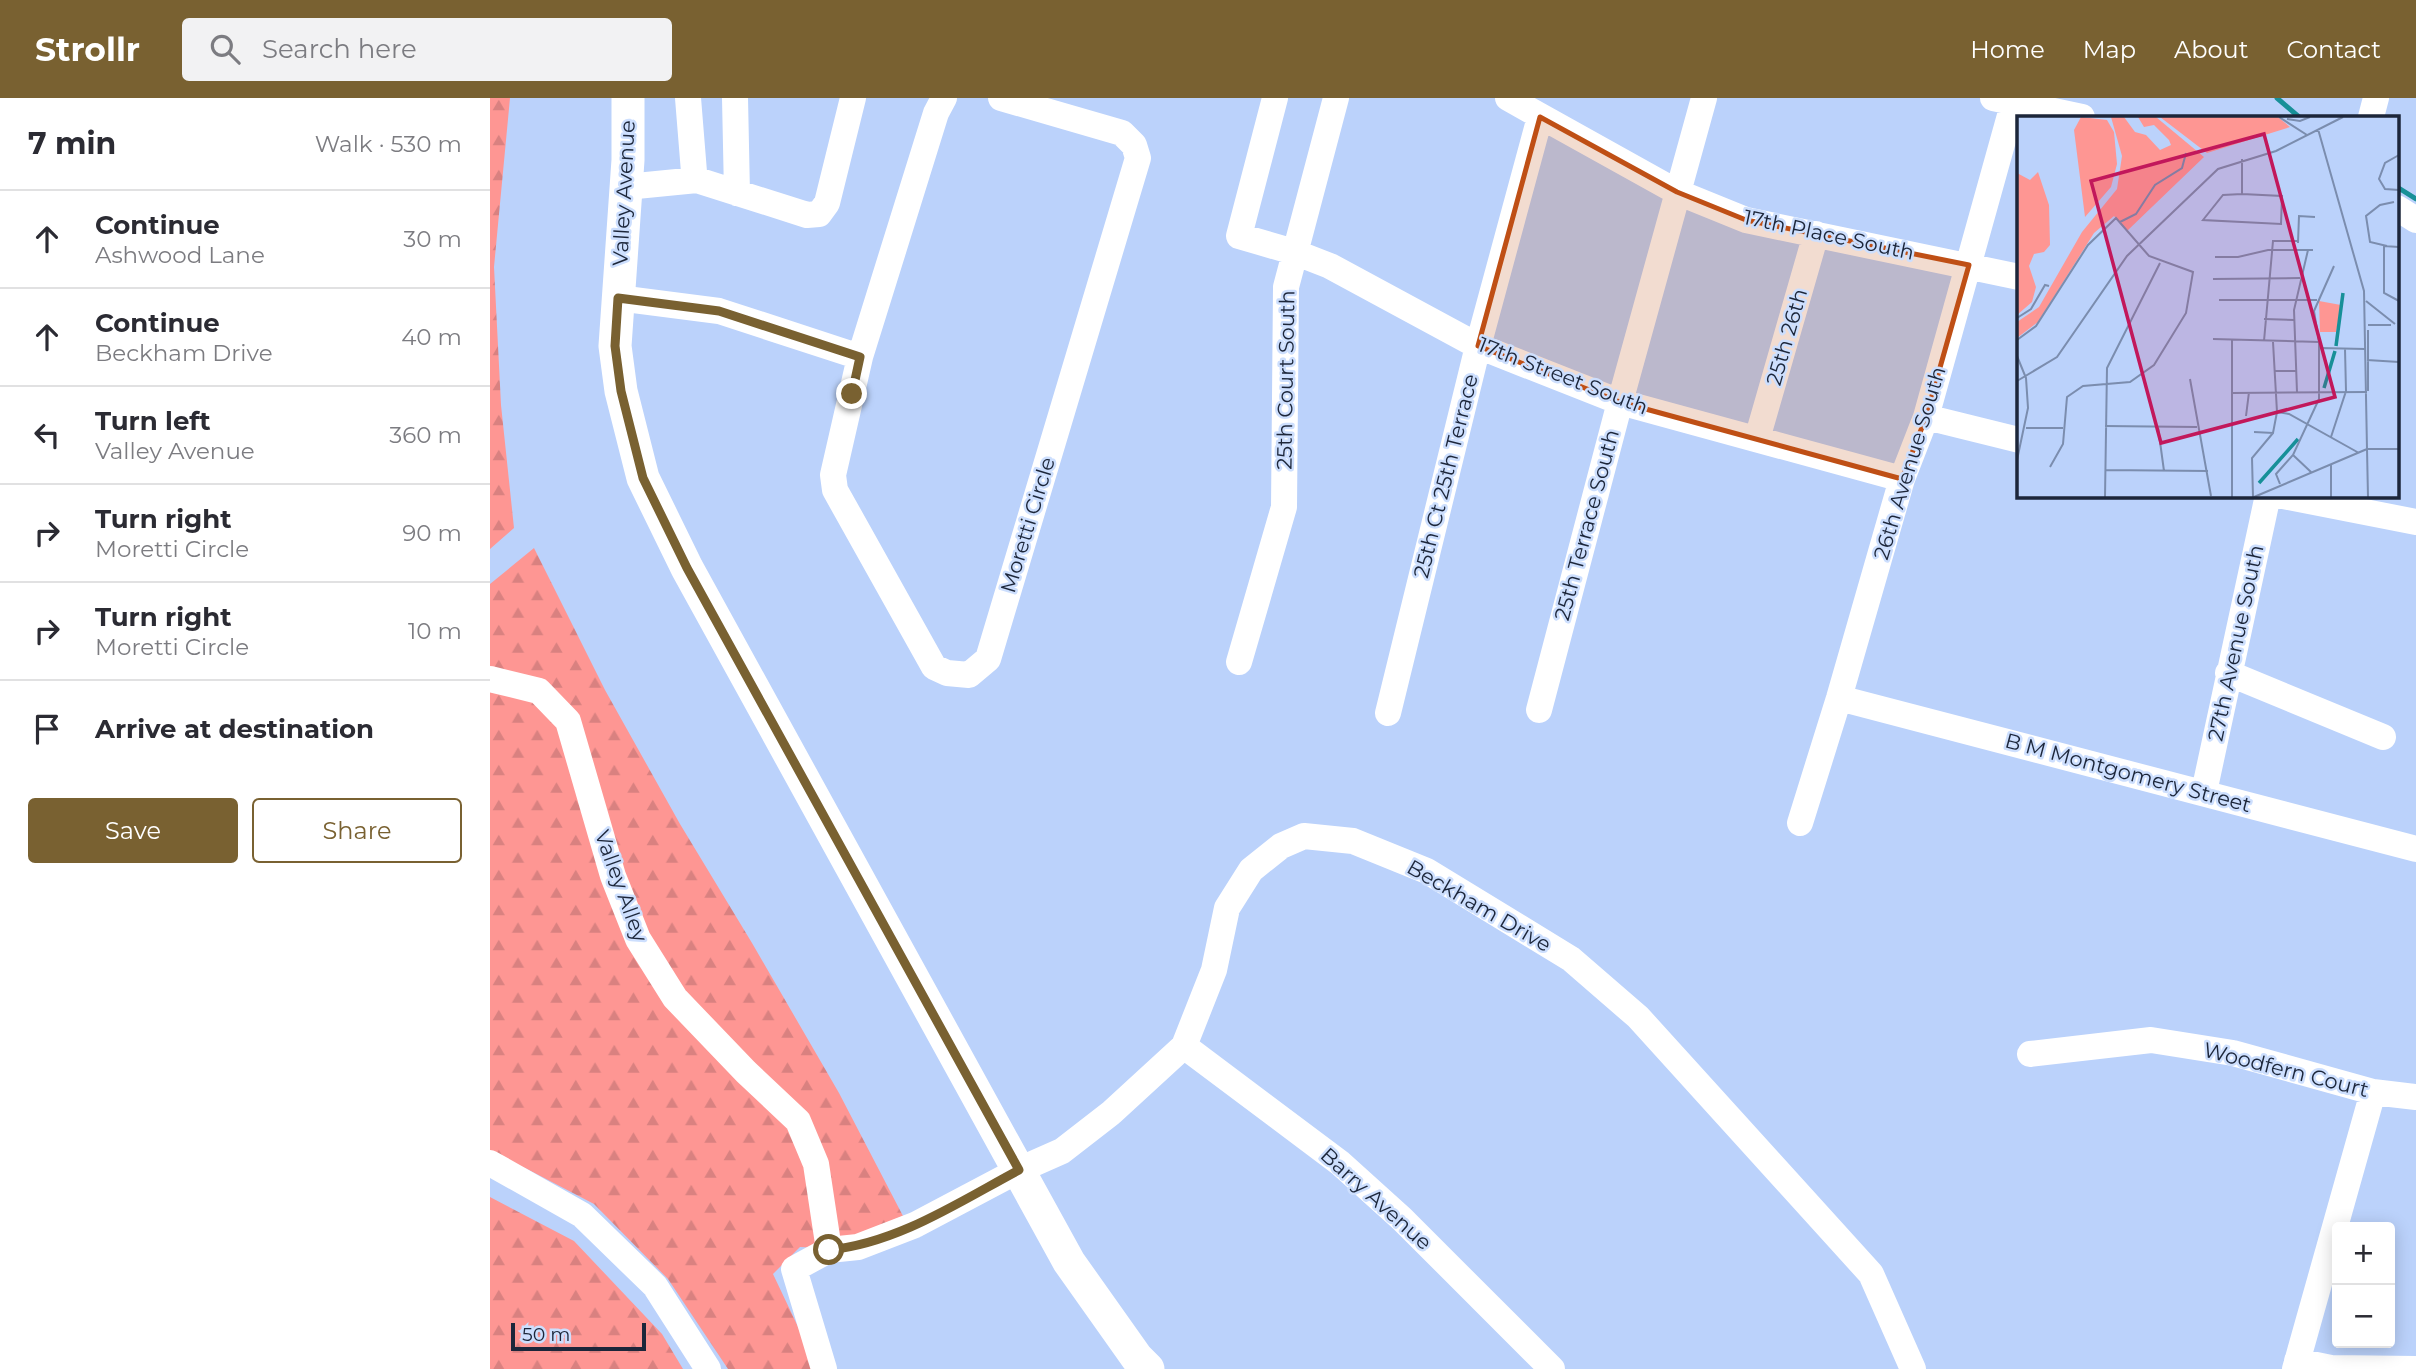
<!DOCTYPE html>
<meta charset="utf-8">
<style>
:root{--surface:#fff;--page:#f2f2f3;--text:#2b2b33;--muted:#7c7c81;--line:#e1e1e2;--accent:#796131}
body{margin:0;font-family:Montserrat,sans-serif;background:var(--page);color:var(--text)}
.controls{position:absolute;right:21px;bottom:21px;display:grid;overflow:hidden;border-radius:7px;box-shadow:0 4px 18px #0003}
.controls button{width:63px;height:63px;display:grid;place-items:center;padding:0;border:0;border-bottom:2px solid var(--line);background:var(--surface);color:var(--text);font:35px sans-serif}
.scale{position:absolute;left:21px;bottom:18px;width:135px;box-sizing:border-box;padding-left:7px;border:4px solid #1c263a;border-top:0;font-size:19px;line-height:24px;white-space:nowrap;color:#1c263a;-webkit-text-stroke:5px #cddffe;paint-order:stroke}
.stop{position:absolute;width:21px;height:21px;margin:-16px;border:5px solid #796131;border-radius:50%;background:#fff}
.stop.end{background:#796131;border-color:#fff;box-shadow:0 2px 7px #0008}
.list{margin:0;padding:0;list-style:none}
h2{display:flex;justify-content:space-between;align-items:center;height:91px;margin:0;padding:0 28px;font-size:30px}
h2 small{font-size:23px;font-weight:400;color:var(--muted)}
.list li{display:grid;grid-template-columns:46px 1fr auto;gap:21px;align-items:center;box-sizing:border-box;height:98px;padding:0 28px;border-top:2px solid var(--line)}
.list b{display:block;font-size:26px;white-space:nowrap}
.list p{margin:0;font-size:23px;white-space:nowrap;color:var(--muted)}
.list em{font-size:23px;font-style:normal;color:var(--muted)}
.actions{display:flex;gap:14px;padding:21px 28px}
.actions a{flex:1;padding:16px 0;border:2px solid var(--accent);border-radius:7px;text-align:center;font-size:24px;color:var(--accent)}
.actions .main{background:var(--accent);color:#fff}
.icon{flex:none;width:38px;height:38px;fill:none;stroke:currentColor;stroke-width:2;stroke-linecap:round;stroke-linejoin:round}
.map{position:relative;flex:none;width:1926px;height:1271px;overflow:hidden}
header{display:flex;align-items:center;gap:42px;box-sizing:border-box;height:98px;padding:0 35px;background:var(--accent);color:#fff}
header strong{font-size:33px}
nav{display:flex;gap:38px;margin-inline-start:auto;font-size:24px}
.search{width:490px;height:63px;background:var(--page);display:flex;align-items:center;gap:18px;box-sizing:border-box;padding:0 24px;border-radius:7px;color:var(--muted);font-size:26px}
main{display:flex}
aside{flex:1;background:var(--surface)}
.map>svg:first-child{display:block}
</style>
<header>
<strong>Strollr</strong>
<div class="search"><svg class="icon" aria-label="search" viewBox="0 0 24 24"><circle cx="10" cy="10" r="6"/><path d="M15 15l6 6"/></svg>Search here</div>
<nav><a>Home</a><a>Map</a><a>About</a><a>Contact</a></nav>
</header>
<main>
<aside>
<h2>7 min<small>Walk · 530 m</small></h2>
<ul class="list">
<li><svg class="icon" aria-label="ahead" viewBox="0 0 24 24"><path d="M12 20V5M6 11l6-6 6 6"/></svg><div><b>Continue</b><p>Ashwood Lane</p></div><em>30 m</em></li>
<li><svg class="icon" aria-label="ahead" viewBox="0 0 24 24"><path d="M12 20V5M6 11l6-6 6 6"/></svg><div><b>Continue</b><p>Beckham Drive</p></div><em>40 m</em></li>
<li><svg class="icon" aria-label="left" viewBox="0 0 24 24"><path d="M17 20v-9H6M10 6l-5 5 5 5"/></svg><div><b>Turn left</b><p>Valley Avenue</p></div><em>360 m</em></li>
<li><svg class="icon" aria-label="right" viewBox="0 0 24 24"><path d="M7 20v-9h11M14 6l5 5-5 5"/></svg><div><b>Turn right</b><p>Moretti Circle</p></div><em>90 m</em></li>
<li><svg class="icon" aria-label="right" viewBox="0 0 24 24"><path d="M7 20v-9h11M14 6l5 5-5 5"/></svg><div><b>Turn right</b><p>Moretti Circle</p></div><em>10 m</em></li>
<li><svg class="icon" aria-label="arrive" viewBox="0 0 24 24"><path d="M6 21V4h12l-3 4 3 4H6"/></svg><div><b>Arrive at destination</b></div></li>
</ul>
<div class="actions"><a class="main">Save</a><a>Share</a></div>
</aside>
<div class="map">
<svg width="1926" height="1271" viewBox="0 0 1926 1271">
<defs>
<pattern id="forest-firs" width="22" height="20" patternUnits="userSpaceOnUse" patternTransform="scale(1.75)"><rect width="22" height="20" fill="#fe9693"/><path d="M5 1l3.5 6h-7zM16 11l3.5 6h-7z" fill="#d98180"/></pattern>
</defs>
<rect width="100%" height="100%" fill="#bbd2fb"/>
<path fill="url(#forest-firs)" d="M 0,0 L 20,0 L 4,169 L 11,307 L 24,430 L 0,451 Z
M 44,450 L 115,592 L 190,726 L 262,845 L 349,995 L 413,1118 L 332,1150 L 310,1149 L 283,1176 L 328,1271 L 238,1271 L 178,1181 L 104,1106 L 37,1071 L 0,1054 L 0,486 Z
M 0,1099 L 84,1143 L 172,1236 L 193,1271 L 0,1271 Z"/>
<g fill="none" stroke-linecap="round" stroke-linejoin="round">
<path stroke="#179098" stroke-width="5" d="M 1787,0 L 1809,19
M 1907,89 L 1926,101"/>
<path stroke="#fff" stroke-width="26" d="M 198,0 L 204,74 L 207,82 L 317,117 L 329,116 L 337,105 L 363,0
M 245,0 L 247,95
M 454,0 L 446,15 L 370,259 L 343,377 L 345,392 L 444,569 L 457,575 L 479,577 L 498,561 L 648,60 L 644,47 L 632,35 L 511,0
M 785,0 L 749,138 L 804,154 L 840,168 L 988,248 L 1130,304 L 1412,381
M 1018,0 L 1187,94 L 1256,122 L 1529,179
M 1503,0 L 1592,19
M 1881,19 L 1886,0
M 136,89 L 207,82
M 1907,110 L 1926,122
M 128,200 L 229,213 L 370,259
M 1436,319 L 1529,342
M 1267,341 L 1326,136
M 1788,397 L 1926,424
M 749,564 L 794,409 L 796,189 L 846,0
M 1738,575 L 1893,639
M 0,581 L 49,593 L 78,623 L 123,778 L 148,841 L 185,900 L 256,974 L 308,1023 L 326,1066 L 339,1152
M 1349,600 L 1926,751
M 1049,612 L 1130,304 L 1214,0
M 898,615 L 988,248 L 1050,19
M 1714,694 L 1778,397
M 1310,725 L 1349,600 L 1412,381 L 1436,319 L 1524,3
M 694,948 L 850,1065 L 912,1121 L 1062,1271
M 1540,956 L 1661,942 L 1743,955 L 1883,994 L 1926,999
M 0,1065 L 92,1117 L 165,1188 L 218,1271
M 1807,1263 L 1841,1270 L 1926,1271
M 334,1271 L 304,1171 L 339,1152 L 368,1149 L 425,1127 L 529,1072 L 572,1053 L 621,1015 L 694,948 L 724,872 L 737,810 L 761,772 L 791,748 L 814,738 L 863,743 L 937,773 L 1081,861 L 1148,919 L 1381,1176 L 1423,1271
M 1805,1271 L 1883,994"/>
<path stroke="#fff" stroke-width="33" d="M 138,0 L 138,62 L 125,248 L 131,293 L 153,380 L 197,470 L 579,1164 L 647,1260 L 658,1271"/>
</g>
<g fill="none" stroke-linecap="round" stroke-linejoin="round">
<path stroke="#796131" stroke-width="9" d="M 339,1152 C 408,1145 469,1104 529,1072 L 197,470 L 153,380 L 131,293 L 125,248 L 128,200 L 229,213 L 370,259 L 362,296"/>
</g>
<path fill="#bf4f15" fill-opacity="0.2" stroke="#bf4f15" stroke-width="5" stroke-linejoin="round" d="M 1050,19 L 1187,94 L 1256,122 L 1479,167 L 1436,319 L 1412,381 L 1130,304 L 988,248 Z"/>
<g text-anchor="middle" stroke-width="5" stroke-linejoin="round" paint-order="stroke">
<g font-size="21" fill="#1c263a" stroke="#cddffe">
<text transform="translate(134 95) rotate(-87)" y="7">Valley Avenue</text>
<text transform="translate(1339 137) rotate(12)" y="7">17th Place South</text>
<text transform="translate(1297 239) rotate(-74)" y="7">25th 26th</text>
<text transform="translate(1073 278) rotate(21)" y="7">17th Street South</text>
<text transform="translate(796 282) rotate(-89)" y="7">25th Court South</text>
<text transform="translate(1420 365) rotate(-73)" y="7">26th Avenue South</text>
<text transform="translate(956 378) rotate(-76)" y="7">25th Ct 25th Terrace</text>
<text transform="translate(538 427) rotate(-73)" y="7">Moretti Circle</text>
<text transform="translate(1097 427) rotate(-75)" y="7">25th Terrace South</text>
<text transform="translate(1746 545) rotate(-78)" y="7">27th Avenue South</text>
<text transform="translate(1638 675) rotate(15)" y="7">B M Montgomery Street</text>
<text transform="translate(131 788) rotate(70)" y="7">Valley Alley</text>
<text transform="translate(989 808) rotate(30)" y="7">Beckham Drive</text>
<text transform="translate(1796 972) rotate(14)" y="7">Woodfern Court</text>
<text transform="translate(886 1101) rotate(42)" y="7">Barry Avenue</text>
</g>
</g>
<g transform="translate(1527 18)">
<rect width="382" height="382" fill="#bbd2fb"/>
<path d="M 64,1 L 90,4 L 97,16 L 100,48 L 94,71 L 68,101 L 57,14 ZM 94,1 L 107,1 L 118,16 L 129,19 L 143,34 L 154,29 L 152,24 L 137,9 L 127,11 L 121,1 L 139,1 L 187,41 L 110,115 L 97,100 L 77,117 L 21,206 L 0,222 L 0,206 L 22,191 L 65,116 L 100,73 L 105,40 ZM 143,1 L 261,1 L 273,11 L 190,37 ZM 21,56 L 32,89 L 33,129 L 27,136 L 17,138 L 12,150 L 19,171 L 15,186 L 0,199 L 0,57 L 13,64 Z" fill="#fe9693"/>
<path d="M 302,185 L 324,189 L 319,216 L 303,216 Z" fill="#fe9693"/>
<path fill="none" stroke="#179098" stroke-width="3.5" d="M 319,230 L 326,177M 307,272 L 318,235M 242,367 L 281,323"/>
<path fill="none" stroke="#7b8dae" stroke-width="2" d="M 262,1 L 290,19M 270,3 L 283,5 L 293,1M 382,39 L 368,47 L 362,63 L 368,73 L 382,74M 225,43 L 225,78M 225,78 L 265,80 L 264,108 L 186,104 L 206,79 ZM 103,106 L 119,98 L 138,69 L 165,52 L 169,37M 281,127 L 282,100 L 298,101M 370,130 L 353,126 L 349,100 L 363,89 L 377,86M 382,131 L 367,130 L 367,177 L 382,185M 198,141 L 221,141 L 251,134 L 296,134M 196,163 L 283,162M 202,184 L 300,184M 349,185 L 378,208M 0,202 L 14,193 L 28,169 L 32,170M 247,203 L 277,204M 351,209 L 374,209M 196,223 L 302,226M 0,224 L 19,210 L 71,129 L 99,102 L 132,140 L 176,156 L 169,197 L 137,249 L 113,266 L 66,270 L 50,281 L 46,328 L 33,351M 215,224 L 215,381M 247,225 L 256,125 L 281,125M 256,226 L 260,296M 303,232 L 348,233M 0,240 L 9,262 L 11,292 L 0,344M 350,244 L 382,246M 257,255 L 279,255M 173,263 L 194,380M 0,265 L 40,241 L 110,140 L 201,53 L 259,35 L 326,1M 351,275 L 351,214M 280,276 L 277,194 L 291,134M 215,277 L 350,276M 229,300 L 232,276M 88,310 L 180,311M 141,311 L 147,355M 9,312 L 46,312M 237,316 L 256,317 L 260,296 L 272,298 L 342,337M 314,321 L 329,275 L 328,233M 276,339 L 294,356M 314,348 L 314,381M 88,354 L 191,355M 263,368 L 259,358 L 276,339 L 302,283 L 302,226 L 297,195 L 317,150M 88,381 L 90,252 L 143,147M 236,381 L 235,342 L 256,317M 237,381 L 350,333 L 347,175 L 301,13M 351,381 L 350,333 L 382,333"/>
<path fill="#c2185b" fill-opacity="0.15" stroke="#c2185b" stroke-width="3.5" d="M 247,18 L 318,281 L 144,327 L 74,65 Z"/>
<rect width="382" height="382" fill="none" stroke="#1c263a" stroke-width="3.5"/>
</g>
</svg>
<div class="controls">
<button>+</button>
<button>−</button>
</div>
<div class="scale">50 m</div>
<div class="stop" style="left:339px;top:1152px"></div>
<div class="stop end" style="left:362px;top:296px"></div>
</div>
</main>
